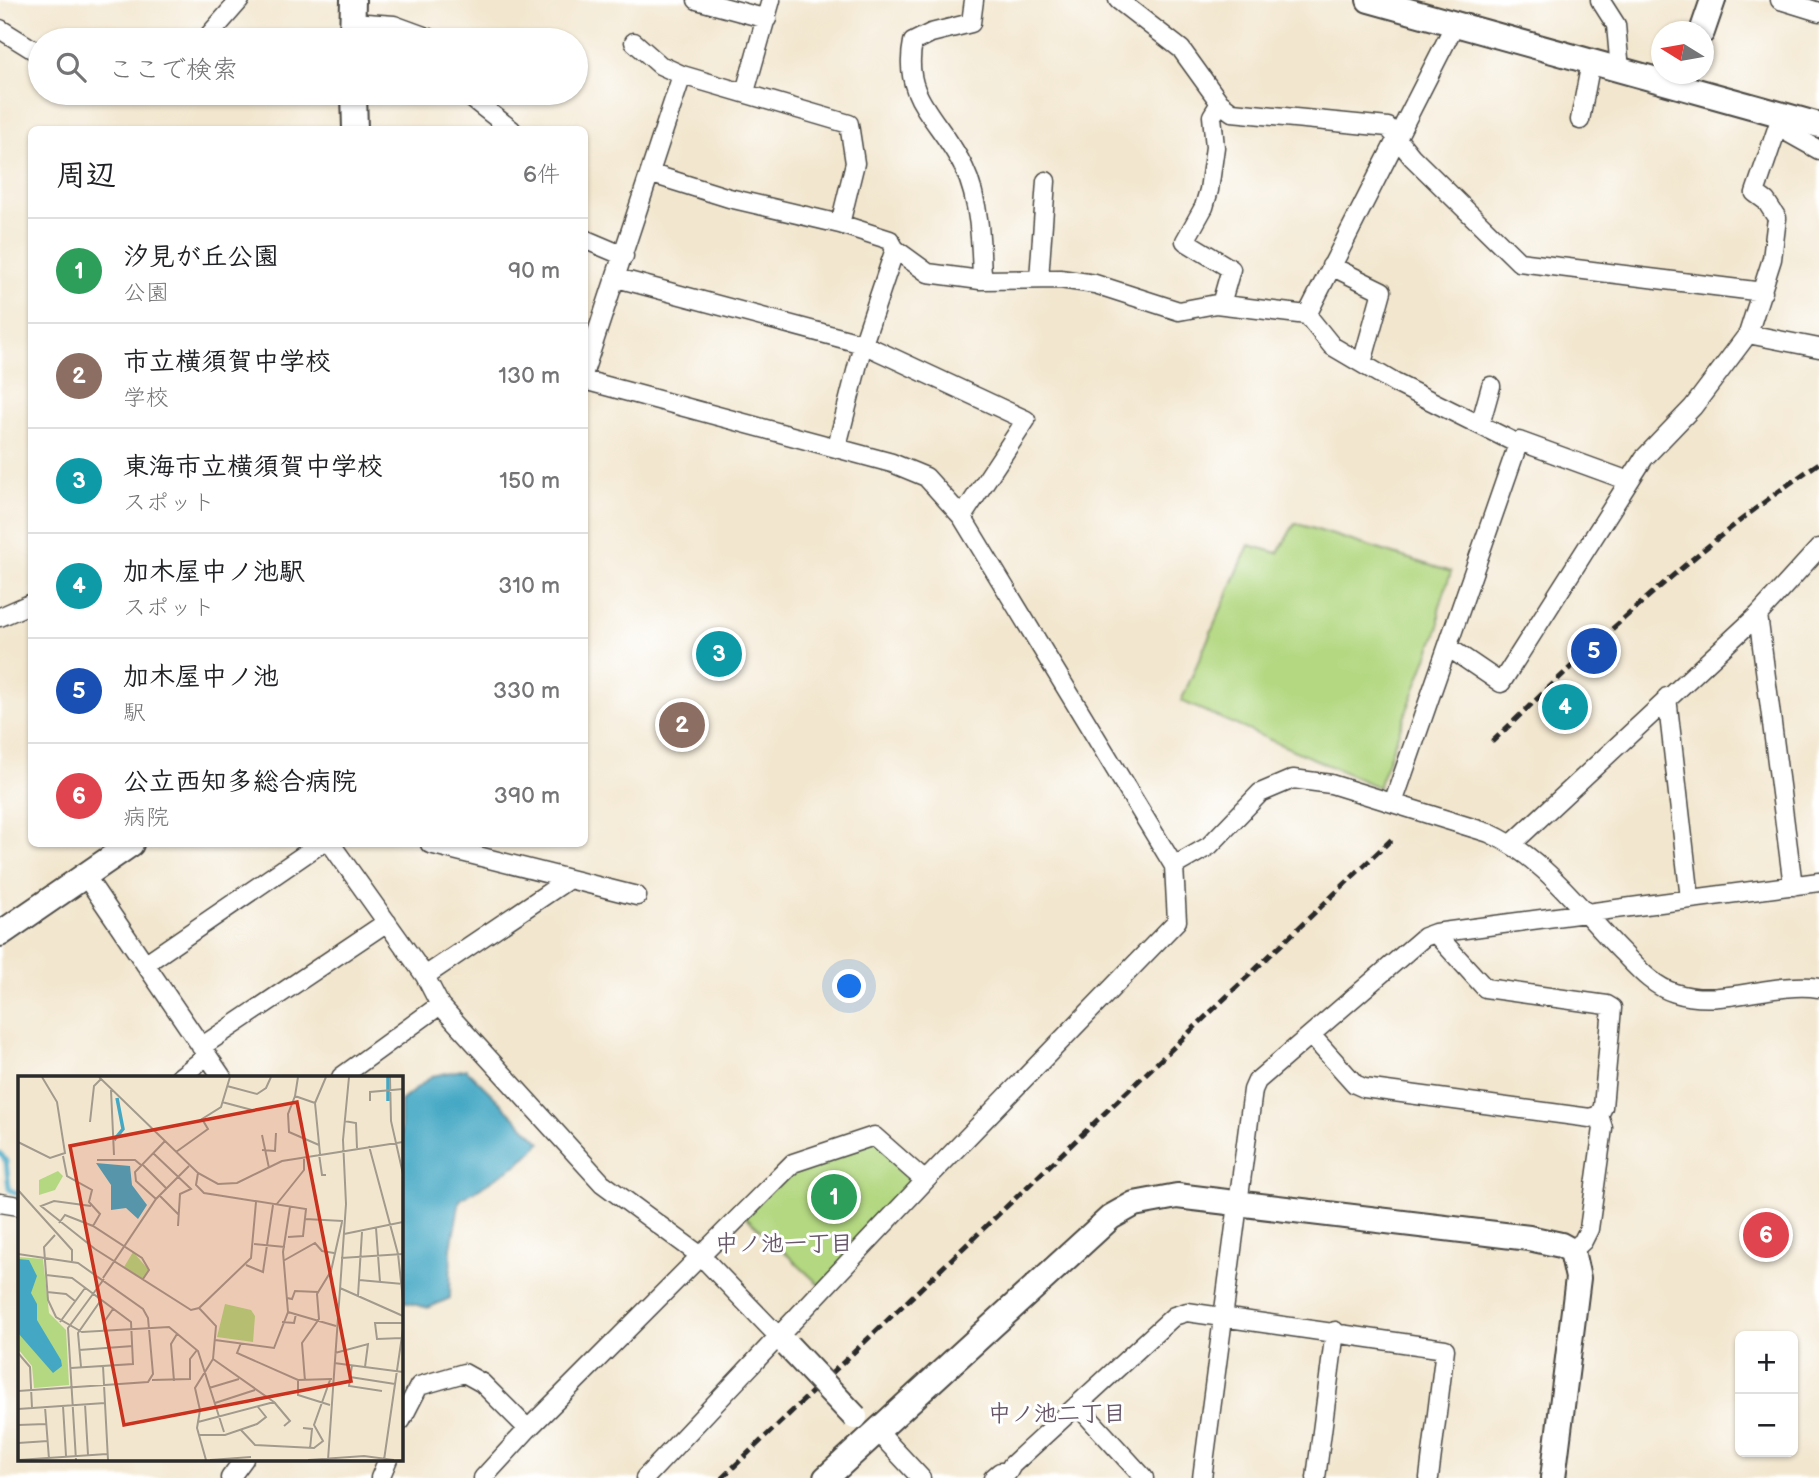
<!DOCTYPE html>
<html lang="ja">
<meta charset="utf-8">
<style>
:root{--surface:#fff;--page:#f6f6f6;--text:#202124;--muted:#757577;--line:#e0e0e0;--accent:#c8321e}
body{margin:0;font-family:"Balsamiq Sans","Klee One",sans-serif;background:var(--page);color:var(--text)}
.controls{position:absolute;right:21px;bottom:21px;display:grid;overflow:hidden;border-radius:10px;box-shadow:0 2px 5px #0004}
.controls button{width:63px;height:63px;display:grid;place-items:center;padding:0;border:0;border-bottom:2px solid var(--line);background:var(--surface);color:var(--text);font:35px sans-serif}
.compass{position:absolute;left:1651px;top:21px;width:63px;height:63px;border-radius:50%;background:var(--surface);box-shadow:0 2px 5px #0004;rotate:281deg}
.you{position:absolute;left:850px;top:987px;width:24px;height:24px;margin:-18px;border:5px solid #fff;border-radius:50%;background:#1a73e8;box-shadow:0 0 0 10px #1a73e833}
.badge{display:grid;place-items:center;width:46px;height:46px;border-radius:50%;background:var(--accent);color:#fff;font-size:23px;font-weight:700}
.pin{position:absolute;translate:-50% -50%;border:4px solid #fff;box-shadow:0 2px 7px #0006}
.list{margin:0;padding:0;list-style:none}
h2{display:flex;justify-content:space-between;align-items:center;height:91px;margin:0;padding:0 28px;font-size:30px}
h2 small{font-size:23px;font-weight:400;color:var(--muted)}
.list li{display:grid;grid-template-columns:46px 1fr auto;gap:21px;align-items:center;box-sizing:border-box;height:105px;padding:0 28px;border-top:2px solid var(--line)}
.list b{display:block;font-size:26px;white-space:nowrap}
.list p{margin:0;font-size:23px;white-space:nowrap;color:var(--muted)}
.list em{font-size:23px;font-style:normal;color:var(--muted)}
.icon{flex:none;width:38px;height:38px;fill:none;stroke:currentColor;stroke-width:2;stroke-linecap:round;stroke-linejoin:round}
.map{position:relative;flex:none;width:1819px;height:1478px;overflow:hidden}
.search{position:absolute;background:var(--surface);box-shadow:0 2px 5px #0004;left:28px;top:28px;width:560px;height:77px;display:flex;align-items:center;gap:18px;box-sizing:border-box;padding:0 24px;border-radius:38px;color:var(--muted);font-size:26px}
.panel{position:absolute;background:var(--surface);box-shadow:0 2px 5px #0004;left:28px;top:126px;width:560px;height:721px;border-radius:10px}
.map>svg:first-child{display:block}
</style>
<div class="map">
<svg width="1819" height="1478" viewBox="0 0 1819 1478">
<rect width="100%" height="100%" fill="#fff"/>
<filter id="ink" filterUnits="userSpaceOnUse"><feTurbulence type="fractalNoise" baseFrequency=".0143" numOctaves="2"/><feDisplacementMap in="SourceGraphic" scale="14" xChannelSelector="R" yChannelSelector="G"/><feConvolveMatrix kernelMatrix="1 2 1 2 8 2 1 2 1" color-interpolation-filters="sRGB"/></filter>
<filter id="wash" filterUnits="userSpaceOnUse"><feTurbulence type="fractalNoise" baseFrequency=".00686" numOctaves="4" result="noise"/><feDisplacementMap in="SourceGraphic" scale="28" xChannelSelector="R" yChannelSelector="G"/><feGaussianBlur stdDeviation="1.57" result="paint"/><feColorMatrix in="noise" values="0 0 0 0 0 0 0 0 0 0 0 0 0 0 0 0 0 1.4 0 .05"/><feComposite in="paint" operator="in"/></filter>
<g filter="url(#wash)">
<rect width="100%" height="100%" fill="#f2e6ce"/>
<path fill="#b3d881" stroke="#6f8256" stroke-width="2" d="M 1295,523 L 1451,572 L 1439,609 L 1439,626 L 1378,787 L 1181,701 L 1249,545 L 1278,553 Z
M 874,1136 L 925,1181 L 824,1289 L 743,1214 L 793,1163 Z"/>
<path fill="#44a8c4" stroke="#386a78" stroke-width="2" d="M 466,1069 L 541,1143 L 518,1164 L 460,1200 L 451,1248 L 450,1298 L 428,1308 L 401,1301 L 401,1101 L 432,1076 Z"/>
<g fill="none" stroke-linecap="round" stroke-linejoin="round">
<path stroke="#44a8c4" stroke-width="5" d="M 0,1153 L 6,1161 L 9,1189 L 19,1195"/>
</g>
</g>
<g filter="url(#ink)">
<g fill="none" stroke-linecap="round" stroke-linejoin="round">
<g stroke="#494743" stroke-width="21">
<path id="street" d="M 697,0 L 767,19
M 974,0 L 971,23 L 931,33 L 913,42 C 901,100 941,119 964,168 C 980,201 981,244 982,280
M 1118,0 L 1181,49 L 1220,103 L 1232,112 L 1388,127 L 1412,157 L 1519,262 L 1763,292
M 1600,0 L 1616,25 L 1620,70
M 1780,0 L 1819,12
M 352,22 L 394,25 L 435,40
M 0,29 L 40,54
M 205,40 L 240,0
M 634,42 L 660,65 L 682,75
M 745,92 L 771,0
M 465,93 L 512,130
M 1220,103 L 1212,116 L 1215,147 L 1209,190 L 1204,207 L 1185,241 L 1231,269 L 1221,304
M 1580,120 L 1591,62
M 1778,127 L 1819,150
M 652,174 L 729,198 L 840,224 L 890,240 L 895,249 L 928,273 L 980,280 L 1060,279 L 1095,284 L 1179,311 L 1216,304 L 1307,315 L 1332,346 L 1395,383 L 1518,444 L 1393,803
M 584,239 L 624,256
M 1331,266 L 1382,291 L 1362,363
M 617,278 L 863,344 L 1026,420 L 962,517
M 1039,279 L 1046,181
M 1307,315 L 1454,26
M 1748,334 L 1819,348
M 584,372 L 682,75 L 849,124 L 855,163 L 840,224
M 584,380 L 892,463 L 926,477 L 962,517 L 1174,866 L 1177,921 L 925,1181 L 645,1478
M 1480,425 L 1491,386
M 1519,441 L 1629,481
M 837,446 L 863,344 L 895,249
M 1758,615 L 1793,886
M 0,617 L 32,603
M 1448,647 L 1501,683 L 1644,458 L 1693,407 L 1748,334 L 1772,259 L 1777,218 L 1766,201 L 1755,193 L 1782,114
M 1667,697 L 1690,899
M 1513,843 L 1758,615 L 1819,548
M 331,844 L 425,976 L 440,1005 L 602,1183 L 701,1256 L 779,1337
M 430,844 L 637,896
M 1174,866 L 1209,846 L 1260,793 L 1293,779 L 1331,784 L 1489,833 C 1543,857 1579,908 1620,950 C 1636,966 1652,986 1675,993 C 1722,1008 1772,981 1819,988
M 84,874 L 222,1077
M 1435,933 L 1485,988 L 1607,1005 L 1612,1008 L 1603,1107 L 1599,1115 L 1603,1128 L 1589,1229 L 1583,1241 L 1572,1251
M 145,964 L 320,844
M 425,976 L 569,879
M 1311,1035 L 1355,1084 L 1364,1088 L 1590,1118 L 1599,1115
M 201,1047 L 387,922
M 180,1077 L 207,1056
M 341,1077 L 440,1005
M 0,1203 L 19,1206
M 1077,1405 L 1144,1478
M 401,1421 L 419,1386 L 464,1373 L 482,1383 L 528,1429
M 876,1430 L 921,1478
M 230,1478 L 244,1459
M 380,1478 L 388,1459
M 483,1478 L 528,1429 L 793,1163 L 874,1136 L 925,1181
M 993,1478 L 1000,1472 L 1008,1472 L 1012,1465 L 1174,1316 L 1187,1312 L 1445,1349 L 1429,1478
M 1202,1478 L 1253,1090 L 1257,1081 L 1424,937 L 1435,933 L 1819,882
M 1316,1478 L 1335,1331"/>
</g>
<g stroke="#494743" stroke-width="28">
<path id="secondary" d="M 1369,0 L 1819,125
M 1702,32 L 1713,0
M 352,40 L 353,0
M 354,93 L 355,130
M 0,934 L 131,844
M 826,1478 L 1111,1217 L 1134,1204 L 1177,1196 L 1529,1238 L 1561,1245 L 1572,1251 L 1578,1278 L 1553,1478"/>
</g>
<use href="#street" stroke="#fff" stroke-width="18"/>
<use href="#secondary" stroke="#fff" stroke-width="24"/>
<path stroke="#2b2b2b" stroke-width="5" stroke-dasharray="10 5" stroke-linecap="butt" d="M 1492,742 C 1596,642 1700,544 1819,463
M 722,1478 L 1394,837"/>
<g stroke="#494743" stroke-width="28" stroke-linecap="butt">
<path id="secondary-bridge" d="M 788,1346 L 855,1417"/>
</g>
<use href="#secondary-bridge" stroke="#fff" stroke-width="24"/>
</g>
</g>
<g text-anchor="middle" stroke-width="6" stroke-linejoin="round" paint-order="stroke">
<g font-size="23" font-weight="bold" fill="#675768" stroke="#fff">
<text x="784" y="1251">中ノ池一丁目</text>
<text x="1057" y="1421">中ノ池二丁目</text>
</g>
</g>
<g transform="translate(18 1076)">
<rect width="385" height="385" fill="#f2e6ce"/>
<path d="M 40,95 L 45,100 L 37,114 L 21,119 L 21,104 ZM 115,176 L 131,194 L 125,203 L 106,191 ZM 0,181 L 25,183 L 31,237 L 48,254 L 51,309 L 16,312 L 14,290 L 0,273 ZM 207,228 L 233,234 L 237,240 L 235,266 L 199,261 Z" fill="#b3d881"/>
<path d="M 78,87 L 112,90 L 114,109 L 129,129 L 120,143 L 108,132 L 93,134 L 93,109 ZM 0,183 L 11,184 L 19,200 L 13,217 L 19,228 L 19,244 L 43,284 L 44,290 L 35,297 L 0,257 Z" fill="#44a8c4"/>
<path fill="none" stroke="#44a8c4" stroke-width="3.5" d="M 370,1 L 370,25M 96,64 L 105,53 L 99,22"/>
<path fill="none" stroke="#a29b8d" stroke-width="2" d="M 81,1 L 180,97 L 200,108 L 219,107 L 264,85 L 385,66M 280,1 L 277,20 L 297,27M 372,1 L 373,45 L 385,98M 209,10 L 239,18 L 248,12 L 253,1M 93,14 L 96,79M 277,20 L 270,38 L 271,56 L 301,69M 352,25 L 352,16 L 385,13M 204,26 L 234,34M 326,45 L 338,47 L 339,72M 72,46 L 76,10 L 83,3M 244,59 L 251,92M 0,66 L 32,82 L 47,77 L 39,26 L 24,1M 351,70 L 380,178 L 385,224M 244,74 L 257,75 L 258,57M 158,76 L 190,53 L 184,43 L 203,31 L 212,1M 135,77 L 173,113 L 162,118 L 160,150M 301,78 L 304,99 L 308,99M 302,78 L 297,27 L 308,1M 45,80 L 49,100 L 74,114 L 71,126 L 82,138 L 75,150M 79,84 L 117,84 L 123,89M 124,88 L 149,113M 180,97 L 178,109 L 186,117 L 288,133 L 285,160 L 270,161M 0,114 L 54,174 L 54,185M 142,120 L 161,139M 138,123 L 118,105 L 117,96 L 147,65M 258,129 L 286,94 L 286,81M 73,130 L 36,125 L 23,130 L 77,173 L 173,234 L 181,232 L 233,182 L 238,126M 287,143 L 325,145M 41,147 L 47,139 L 75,150 L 124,182 L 131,194 L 125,203M 358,152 L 362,206M 326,158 L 385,146M 37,159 L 26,171 L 30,224 L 38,241 L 64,256 L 151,251 L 180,275 L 206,356M 236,168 L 267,171M 0,178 L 60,187 L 125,233 L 130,242 L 135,298 L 130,306 L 0,315M 323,182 L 385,178M 265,185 L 297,167 L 304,175 L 316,177M 228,189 L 245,196 L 255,129M 28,199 L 54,202 L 113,246 L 115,288 L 53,292M 85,202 L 138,123 L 171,90M 341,204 L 385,208M 322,212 L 385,240M 29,216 L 48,218 L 57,225M 340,220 L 344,156M 269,222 L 274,223 L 277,215 L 300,216M 181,232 L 198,250 L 195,283 L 177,312 L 182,334 L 179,352 L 188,384M 270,236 L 318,250M 42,246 L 67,212M 264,246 L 276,247 L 278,238M 86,255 L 86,246 L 95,233M 384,262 L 359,263 L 357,247 L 385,247M 197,264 L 256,272 L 270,236 L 265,176 L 272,131M 223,267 L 219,277 L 280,304 L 314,303M 61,274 L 115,270M 0,277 L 12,291 L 14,332M 317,277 L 350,268 L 347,291M 316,287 L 385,296M 334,289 L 331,310 L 364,315M 85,290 L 90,384M 63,291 L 60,257 L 83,224M 332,301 L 377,308M 134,304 L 172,303 L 172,283 L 179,274M 280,304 L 280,319 L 312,329M 156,305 L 153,268 L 159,258M 287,305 L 284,267 L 301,243 L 299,218 L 313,195 L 324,146M 191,312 L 221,303M 256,326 L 272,345 L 266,350M 197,327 L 237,314M 67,328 L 70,379M 45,330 L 48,380M 27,331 L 31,383M 0,333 L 87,327M 180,346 L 256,326 L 195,283M 0,349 L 28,348M 285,352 L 294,353 L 292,373M 223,354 L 237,369 L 296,372 L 305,365 L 296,349 L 312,304M 180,359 L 207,359 L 239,348 L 248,341 L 240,331M 0,367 L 30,365M 0,384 L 89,378M 58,384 L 50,252 L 86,203M 192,384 L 233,381M 290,384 L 346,380 L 376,384M 310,384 L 328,128 L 325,64 L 331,1M 366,384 L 385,253"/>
<path fill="#c8321e" fill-opacity="0.15" stroke="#c8321e" stroke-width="3.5" d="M 279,26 L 333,305 L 106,349 L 52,70 Z"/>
<rect width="385" height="385" fill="none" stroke="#2b2b2b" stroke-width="3.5"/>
</g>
</svg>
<div class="controls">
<button>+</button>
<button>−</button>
</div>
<svg class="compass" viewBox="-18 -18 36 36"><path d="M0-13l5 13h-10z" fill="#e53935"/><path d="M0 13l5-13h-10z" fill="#757577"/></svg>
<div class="you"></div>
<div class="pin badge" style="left:834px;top:1197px;background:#2e9e5b">1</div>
<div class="pin badge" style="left:682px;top:725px;background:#8d6e63">2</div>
<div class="pin badge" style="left:719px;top:654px;background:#0f9aa8">3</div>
<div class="pin badge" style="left:1565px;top:707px;background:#0f9aa8">4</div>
<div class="pin badge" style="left:1594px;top:651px;background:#1a4fb4">5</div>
<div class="pin badge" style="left:1766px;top:1235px;background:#e0444e">6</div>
<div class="search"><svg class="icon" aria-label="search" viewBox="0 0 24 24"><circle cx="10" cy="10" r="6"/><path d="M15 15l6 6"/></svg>ここで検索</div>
<section class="panel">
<h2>周辺<small>6件</small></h2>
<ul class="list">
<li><span class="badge" style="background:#2e9e5b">1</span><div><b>汐見が丘公園</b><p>公園</p></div><em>90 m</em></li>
<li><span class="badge" style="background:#8d6e63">2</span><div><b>市立横須賀中学校</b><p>学校</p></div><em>130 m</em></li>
<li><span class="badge" style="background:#0f9aa8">3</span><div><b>東海市立横須賀中学校</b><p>スポット</p></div><em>150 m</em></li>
<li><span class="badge" style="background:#0f9aa8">4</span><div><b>加木屋中ノ池駅</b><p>スポット</p></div><em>310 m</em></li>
<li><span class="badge" style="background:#1a4fb4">5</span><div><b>加木屋中ノ池</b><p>駅</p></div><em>330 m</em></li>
<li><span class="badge" style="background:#e0444e">6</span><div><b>公立西知多総合病院</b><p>病院</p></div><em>390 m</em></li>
</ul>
</section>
</div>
